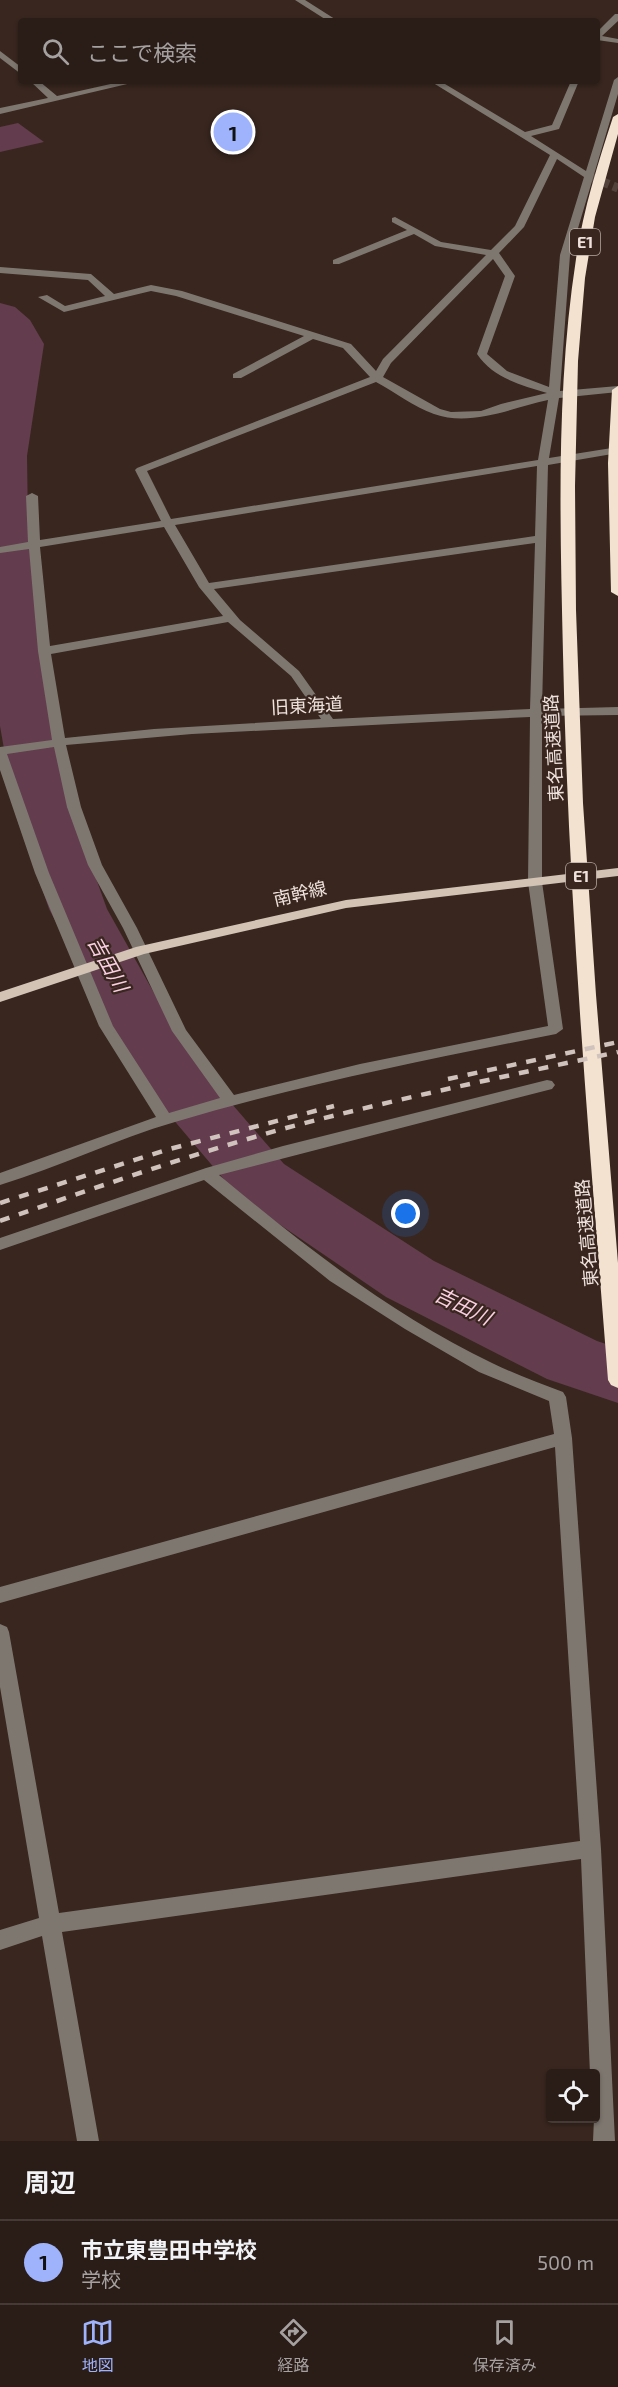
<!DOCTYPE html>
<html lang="ja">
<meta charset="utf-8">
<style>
:root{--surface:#2a1c17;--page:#322520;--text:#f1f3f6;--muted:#a5a1a1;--line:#463a36;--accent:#9fb3fd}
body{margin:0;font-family:"Exo 2","Noto Sans JP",sans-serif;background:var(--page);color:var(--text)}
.controls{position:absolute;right:18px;bottom:18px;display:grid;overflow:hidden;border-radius:6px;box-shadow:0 2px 4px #0004}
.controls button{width:54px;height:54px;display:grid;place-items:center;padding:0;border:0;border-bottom:2px solid var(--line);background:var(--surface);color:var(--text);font:30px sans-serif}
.you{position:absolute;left:406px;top:1214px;width:21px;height:21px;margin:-15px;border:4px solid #fff;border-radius:50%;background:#1a73e8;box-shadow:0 0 0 9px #1a73e833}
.badge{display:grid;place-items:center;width:39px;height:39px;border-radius:50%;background:var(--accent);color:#111;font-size:20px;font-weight:700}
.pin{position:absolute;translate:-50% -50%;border:3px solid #fff;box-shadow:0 2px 6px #0006}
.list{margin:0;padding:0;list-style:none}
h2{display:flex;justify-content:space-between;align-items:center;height:78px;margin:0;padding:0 24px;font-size:26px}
h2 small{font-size:20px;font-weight:400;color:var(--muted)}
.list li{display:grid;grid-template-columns:39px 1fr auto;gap:18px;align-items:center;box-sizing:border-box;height:84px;padding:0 24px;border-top:2px solid var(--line)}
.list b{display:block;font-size:22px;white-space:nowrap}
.list p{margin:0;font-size:20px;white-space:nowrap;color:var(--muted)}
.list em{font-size:20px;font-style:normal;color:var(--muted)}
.icon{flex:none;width:33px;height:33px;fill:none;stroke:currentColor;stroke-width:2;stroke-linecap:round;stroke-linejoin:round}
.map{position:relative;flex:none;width:618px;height:2141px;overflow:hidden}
.search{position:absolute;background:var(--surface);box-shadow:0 2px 4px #0004;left:18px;right:18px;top:18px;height:66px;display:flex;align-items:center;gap:15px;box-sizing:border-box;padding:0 21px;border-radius:6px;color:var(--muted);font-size:22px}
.sheet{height:162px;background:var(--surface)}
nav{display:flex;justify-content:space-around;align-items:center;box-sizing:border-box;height:84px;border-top:2px solid var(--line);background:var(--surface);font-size:16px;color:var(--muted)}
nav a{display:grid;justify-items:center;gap:3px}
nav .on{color:var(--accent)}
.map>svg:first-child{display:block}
</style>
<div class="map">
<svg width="618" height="2141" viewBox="0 0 618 2141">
<rect width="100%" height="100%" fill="#38261f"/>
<path fill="#633c4e" d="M 18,123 L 44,142 L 0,152 L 0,127 Z"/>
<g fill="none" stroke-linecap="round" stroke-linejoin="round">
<path fill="#633c4e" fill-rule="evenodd" d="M 0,303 L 15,307 L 30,320 L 44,344 L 27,456 L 28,525 L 52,717 L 70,806 L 107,909 L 163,1009 L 212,1081 L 284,1164 L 434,1261 L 597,1341 L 618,1348 L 618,1403 L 547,1379 L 386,1297 L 238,1196 L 166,1111 L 104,1013 L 49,909 L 14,806 L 0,726 Z"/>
<path stroke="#53423c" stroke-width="9" stroke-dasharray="9 4.5" stroke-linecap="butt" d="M 588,176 L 618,188"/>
<path fill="#7e7770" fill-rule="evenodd" d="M 295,0 L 305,0 L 338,21 L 328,21 Z
M 615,14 L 618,14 L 618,21 L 602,36 L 618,39 L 618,43 L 597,40 L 597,32 Z
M 0,51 L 21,67 L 21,74 L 0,58 Z
M 618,77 L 618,94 L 570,255 L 560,391 L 618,386 L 618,392 L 559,398 L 549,458 L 618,447 L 618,453 L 548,465 L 542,709 L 618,707 L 618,715 L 542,716 L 542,882 L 563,1029 L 556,1034 C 428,1059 300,1085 175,1122 C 116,1139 59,1167 0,1185 L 0,1173 L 156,1117 L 99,1026 L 35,873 L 0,770 L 0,747 L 52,740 L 38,651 L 29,549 L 0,553 L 0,547 L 28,542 L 26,496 L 32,493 L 38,496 L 40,540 L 161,521 L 135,470 L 137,468 L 370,377 L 343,348 L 313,339 L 241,378 L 233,378 L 233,374 L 304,336 L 176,296 L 151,291 L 64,312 L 38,297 L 47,295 L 65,306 L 105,296 L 88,280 L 0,273 L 0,267 L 91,274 L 114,294 L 151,285 L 182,291 L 351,344 L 376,371 L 383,359 L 486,255 L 435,246 L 414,234 L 339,264 L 333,264 L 333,260 L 407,230 L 392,222 L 392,218 L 395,217 L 441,242 L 491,250 L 515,226 L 550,155 L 430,81 L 440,81 L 525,132 L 552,125 L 571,81 L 579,81 L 559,129 L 531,136 L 586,171 L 614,80 ZM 557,159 L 584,177 L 560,255 L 549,387 L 507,371 L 487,354 L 515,276 L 499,253 L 524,227 ZM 493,259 L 505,276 L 477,354 C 493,378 521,385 547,393 L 501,404 L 481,411 L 451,412 L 440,409 L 383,377 L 391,363 ZM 376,382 C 395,392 414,407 434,414 C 471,427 511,408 548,400 L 538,460 L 171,519 L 147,471 ZM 537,466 L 535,536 L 209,583 L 175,525 ZM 164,527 L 199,587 L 223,616 L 50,646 L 40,547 ZM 535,543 L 530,709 L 333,719 L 299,671 L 240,620 L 214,589 ZM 228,622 L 291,676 L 321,719 L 154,729 L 65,738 L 51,654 ZM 530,717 L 528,882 L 548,1026 L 360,1064 L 234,1095 L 186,1030 L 137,928 L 102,865 L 81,807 L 66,745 L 192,734 ZM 54,747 L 67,807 L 88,865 L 123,928 L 172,1031 L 220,1098 L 169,1113 L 113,1026 L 49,873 L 7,754 Z
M 30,81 L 39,81 L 57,96 L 124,81 L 140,81 L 0,114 L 0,108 L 48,98 Z
M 547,1080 L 552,1081 L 555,1085 L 552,1089 L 219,1175 C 303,1245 392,1315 492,1363 C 515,1374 539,1383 563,1392 L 566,1397 L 572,1438 L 601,1849 L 615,2141 L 593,2141 L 596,2074 L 590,2074 L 581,1859 L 62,1932 L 99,2141 L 77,2141 L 42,1936 L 0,1950 L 0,1930 L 39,1918 L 0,1687 L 0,1624 L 7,1627 L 9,1632 L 59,1913 L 580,1841 L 555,1447 L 0,1603 L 0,1587 L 554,1434 L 549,1401 L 479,1372 L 405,1329 L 330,1281 L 204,1180 L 0,1250 L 0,1238 L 206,1168 L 283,1146 Z"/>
<path fill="#d2c3b5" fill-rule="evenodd" d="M 618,868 L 618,876 L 346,908 L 144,954 L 0,1002 L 0,992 L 136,947 L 346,900 Z"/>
<path fill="#f3e2d0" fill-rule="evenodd" d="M 618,114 L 618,134 L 595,217 L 585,278 L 578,361 L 575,486 L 576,610 L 583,803 L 596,995 L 618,1263 L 618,1388 L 611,1385 L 608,1380 C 589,1138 568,897 563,654 C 560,523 556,388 576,259 C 583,210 598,163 613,117 Z
M 618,386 L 618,596 L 611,592 L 608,463 L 612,390 Z"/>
<path stroke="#d0c2bc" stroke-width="4.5" stroke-dasharray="10 10" stroke-linecap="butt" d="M 448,1079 L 618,1042
M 0,1203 L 166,1150 L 334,1106
M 0,1221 C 94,1188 189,1155 286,1128 C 395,1099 507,1076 618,1052"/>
</g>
<g text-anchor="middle" stroke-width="4.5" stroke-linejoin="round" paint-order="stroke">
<g fill="#38261f" stroke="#b8aaa4" stroke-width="1.5">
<rect x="570" y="229" width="30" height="26" rx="4.5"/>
<rect x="566" y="863" width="30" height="26" rx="4.5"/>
</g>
<g font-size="16" font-weight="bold" fill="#efe2dd">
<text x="585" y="248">E1</text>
<text x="581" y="882">E1</text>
</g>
<g font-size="18" fill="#efe2dd" stroke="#38261f">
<text transform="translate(307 706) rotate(-3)" y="6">旧東海道</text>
<text transform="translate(554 748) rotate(-93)" y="6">東名高速道路</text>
<text transform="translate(300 894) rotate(-13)" y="6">南幹線</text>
<text transform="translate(587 1233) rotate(-95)" y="6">東名高速道路</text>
</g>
<g font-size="20" font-style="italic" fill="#fbd0e3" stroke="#38261f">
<text transform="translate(108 964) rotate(61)" y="7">吉田川</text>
<text transform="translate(463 1306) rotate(26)" y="7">吉田川</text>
</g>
</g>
</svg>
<div class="controls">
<button><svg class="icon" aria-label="locate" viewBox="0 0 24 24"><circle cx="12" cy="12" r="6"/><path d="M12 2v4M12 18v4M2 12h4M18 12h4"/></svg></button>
</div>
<div class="you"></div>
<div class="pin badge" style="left:233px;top:132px">1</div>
<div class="search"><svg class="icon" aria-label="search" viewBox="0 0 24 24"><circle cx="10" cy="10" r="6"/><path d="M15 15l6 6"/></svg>ここで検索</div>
</div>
<section class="sheet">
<h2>周辺<small></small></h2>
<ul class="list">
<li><span class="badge">1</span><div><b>市立東豊田中学校</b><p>学校</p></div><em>500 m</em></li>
</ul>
</section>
<nav>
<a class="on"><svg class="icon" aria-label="map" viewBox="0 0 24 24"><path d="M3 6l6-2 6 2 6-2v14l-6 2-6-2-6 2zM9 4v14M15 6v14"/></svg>地図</a>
<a><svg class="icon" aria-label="directions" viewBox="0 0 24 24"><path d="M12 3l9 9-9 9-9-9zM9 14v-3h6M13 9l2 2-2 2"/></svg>経路</a>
<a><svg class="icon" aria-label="saved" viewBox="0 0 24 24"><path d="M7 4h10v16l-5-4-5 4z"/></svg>保存済み</a>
</nav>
